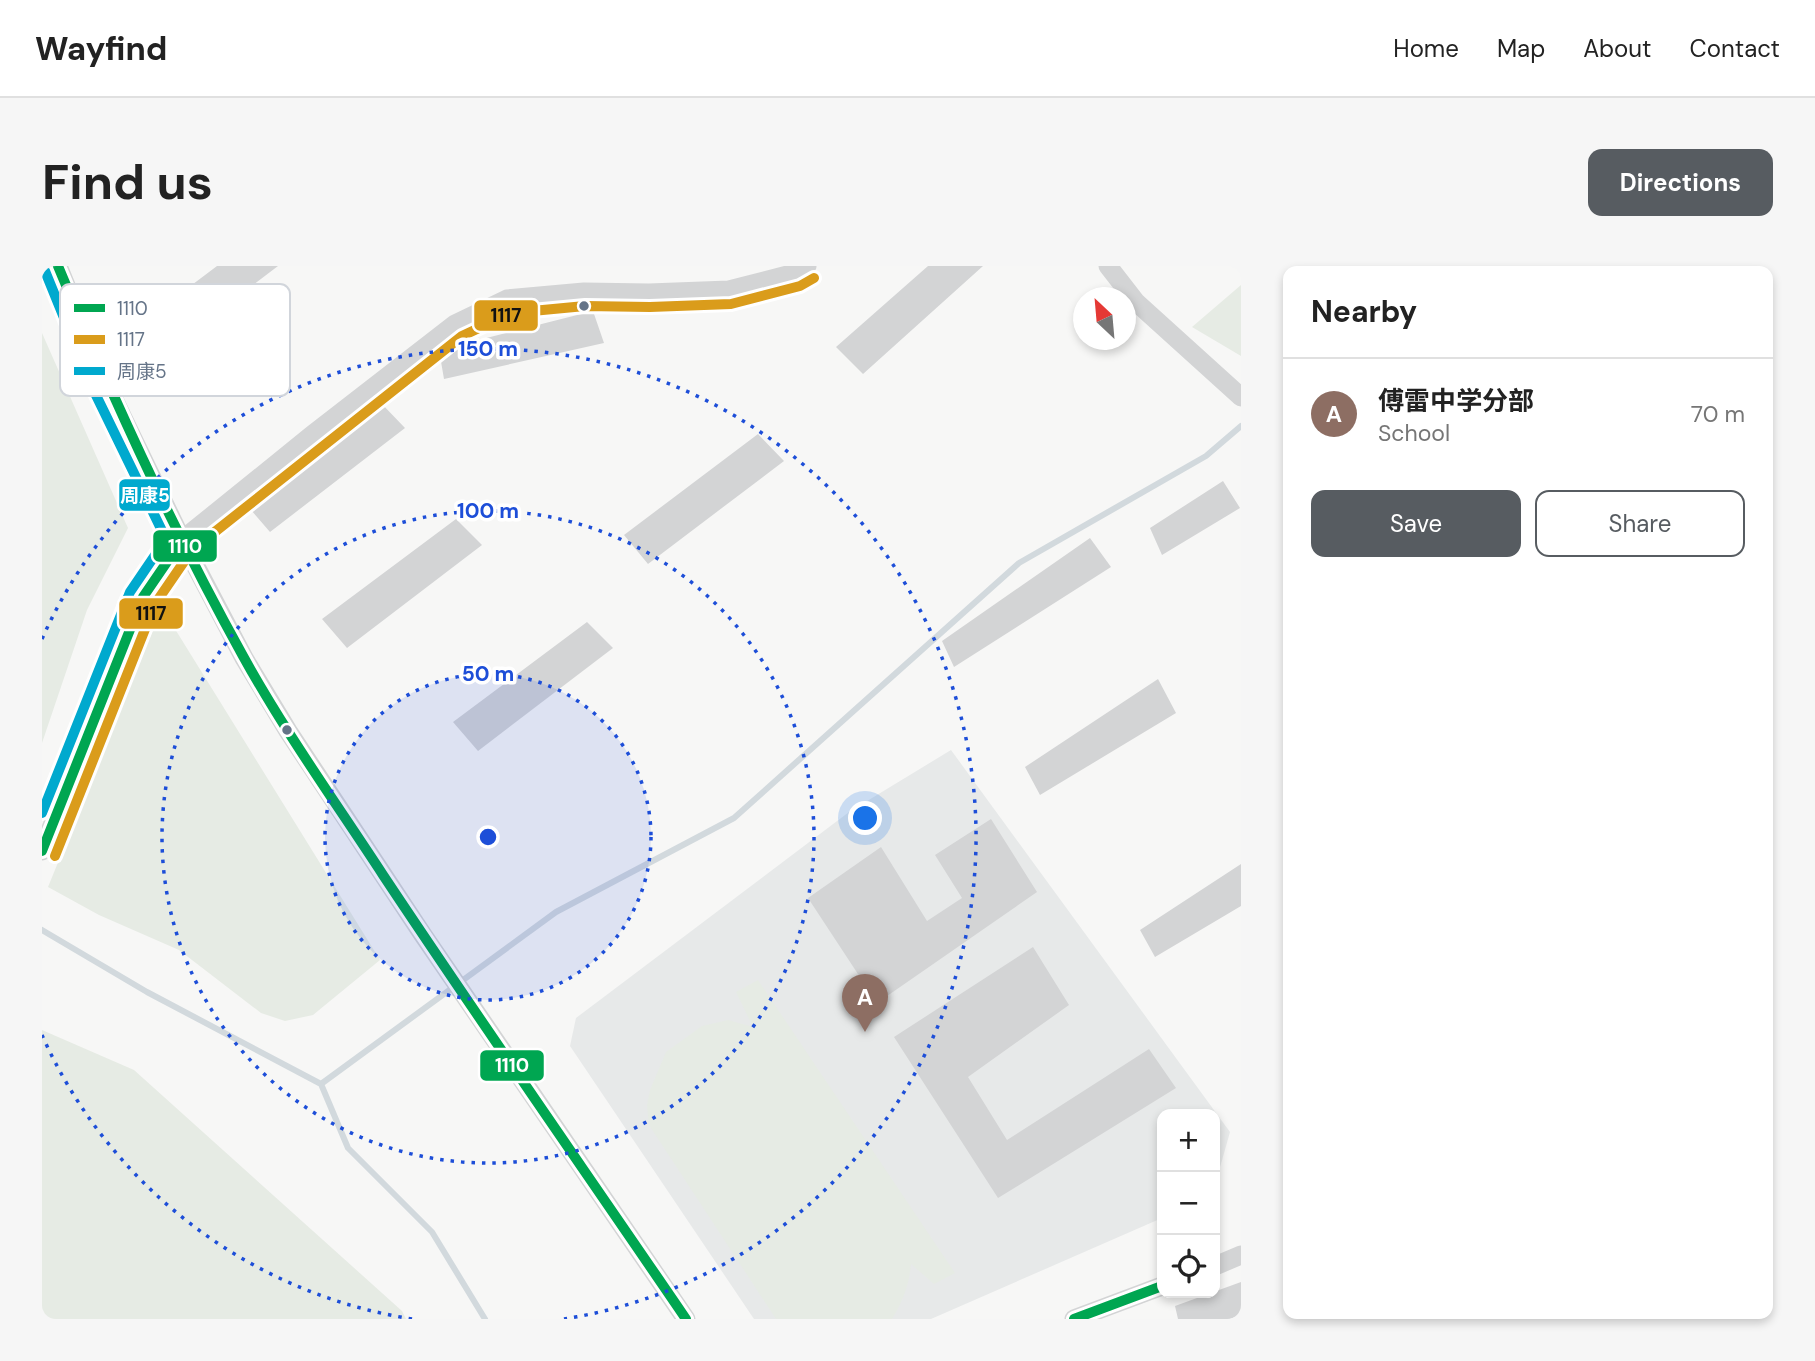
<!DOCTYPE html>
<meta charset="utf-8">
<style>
:root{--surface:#fff;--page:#f6f6f6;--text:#222;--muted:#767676;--line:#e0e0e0;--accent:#575c61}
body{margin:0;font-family:"DM Sans","Noto Sans SC",sans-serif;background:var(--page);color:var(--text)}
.controls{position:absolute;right:21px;bottom:21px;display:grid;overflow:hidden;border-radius:14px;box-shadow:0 4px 10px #0003}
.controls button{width:63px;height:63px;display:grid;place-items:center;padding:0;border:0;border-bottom:2px solid var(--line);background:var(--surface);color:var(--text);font:35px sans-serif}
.compass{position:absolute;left:1031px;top:21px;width:63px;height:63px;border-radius:50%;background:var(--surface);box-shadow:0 4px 10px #0003;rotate:334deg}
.you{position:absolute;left:824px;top:553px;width:24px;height:24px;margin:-18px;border:5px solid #fff;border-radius:50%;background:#1a73e8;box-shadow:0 0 0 10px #1a73e833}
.badge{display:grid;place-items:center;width:46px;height:46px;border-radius:50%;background:var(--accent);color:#fff;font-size:23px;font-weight:700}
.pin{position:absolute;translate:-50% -58px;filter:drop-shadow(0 2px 4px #0008)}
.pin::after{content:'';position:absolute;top:37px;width:24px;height:21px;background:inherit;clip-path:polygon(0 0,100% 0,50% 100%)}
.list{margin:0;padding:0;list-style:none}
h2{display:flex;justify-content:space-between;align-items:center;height:91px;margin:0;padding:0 28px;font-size:30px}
h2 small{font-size:23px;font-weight:400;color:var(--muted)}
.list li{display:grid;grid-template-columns:46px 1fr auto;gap:21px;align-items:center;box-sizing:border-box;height:112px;padding:0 28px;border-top:2px solid var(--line)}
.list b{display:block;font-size:26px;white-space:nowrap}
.list p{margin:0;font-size:23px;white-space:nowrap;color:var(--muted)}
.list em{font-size:23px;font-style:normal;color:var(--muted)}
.actions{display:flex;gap:14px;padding:21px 28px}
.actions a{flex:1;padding:16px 0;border:2px solid var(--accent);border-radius:14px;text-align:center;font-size:24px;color:var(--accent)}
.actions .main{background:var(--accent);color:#fff}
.icon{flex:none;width:38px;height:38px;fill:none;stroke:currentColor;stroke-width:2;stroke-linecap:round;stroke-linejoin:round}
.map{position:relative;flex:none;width:1199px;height:1053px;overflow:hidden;border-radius:14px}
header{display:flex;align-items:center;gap:42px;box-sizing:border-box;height:98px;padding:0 35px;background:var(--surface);border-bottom:2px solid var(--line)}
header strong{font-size:33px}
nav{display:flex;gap:38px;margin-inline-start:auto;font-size:24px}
.intro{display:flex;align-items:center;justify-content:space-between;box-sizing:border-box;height:168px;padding:0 42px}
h1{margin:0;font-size:49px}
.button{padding:18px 32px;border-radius:14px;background:var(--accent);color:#fff;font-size:24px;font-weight:700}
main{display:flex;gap:42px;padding:0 42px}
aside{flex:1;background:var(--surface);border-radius:14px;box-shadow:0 4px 10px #0003}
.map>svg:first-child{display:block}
</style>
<header>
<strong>Wayfind</strong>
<nav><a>Home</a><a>Map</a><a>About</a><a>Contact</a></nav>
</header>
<div class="intro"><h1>Find us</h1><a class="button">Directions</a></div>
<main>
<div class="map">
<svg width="1199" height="1053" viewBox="0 0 1199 1053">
<rect width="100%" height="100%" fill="#f7f7f6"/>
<path fill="#e7e9e9" d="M 909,484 L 1188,866 L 1173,919 L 1173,848 L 1120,848 L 1120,952 L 889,1053 L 712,1053 L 528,780 L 534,752 L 807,546 Z"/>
<path fill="#e6ebe4" d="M 1199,19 L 1199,90 L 1150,61 Z
M 0,67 L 86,262 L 45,344 L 0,477 Z
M 120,342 L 338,694 L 271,749 L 243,755 L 219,747 L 137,684 L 57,649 L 6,621 Z
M 716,714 L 913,1007 L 892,1018 L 869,998 C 867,1019 861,1035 850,1053 L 734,1053 L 607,859 L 605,839 L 608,824 L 624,786 L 660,760 L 686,754 L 711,761 L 694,726 Z
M 0,764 L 92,804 L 360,1045 L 364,1053 L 0,1053 Z"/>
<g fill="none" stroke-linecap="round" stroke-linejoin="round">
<path stroke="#d2d9dd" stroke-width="6" d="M 0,664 L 105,726 L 279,818 L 306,882 L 390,966 L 443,1053
M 279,818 L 514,646 L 692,552 L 977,297 L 1164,190 L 1199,160"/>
</g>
<path fill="#d3d4d5" d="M 175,0 L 236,0 L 138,75 L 114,46 Z
M 886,0 L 941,0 L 821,108 L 794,81 Z
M 551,45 L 562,77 L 402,113 L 397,84 Z
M 338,136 L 363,162 L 228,266 L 203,237 Z
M 716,168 L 742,195 L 606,298 L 582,269 Z
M 1181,215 L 1198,242 L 1120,289 L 1108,262 Z
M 414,253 L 440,279 L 305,382 L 280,353 Z
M 1048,272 L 1069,301 L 912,401 L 900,375 Z
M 545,356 L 571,382 L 436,485 L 411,456 Z
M 1116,413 L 1134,447 L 998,529 L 983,501 Z
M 949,553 L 995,626 L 835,737 L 766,632 L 839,581 L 885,655 L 920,632 L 893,589 Z
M 1199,598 L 1199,640 L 1113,691 L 1098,664 Z
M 991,681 L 1027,739 L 926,811 L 965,874 L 1107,783 L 1134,822 L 956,932 L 852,771 Z
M 1199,1016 L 1199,1049 L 1188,1053 L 1136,1053 L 1133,1040 Z"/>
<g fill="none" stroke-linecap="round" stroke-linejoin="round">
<path stroke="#d3d4d5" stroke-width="19" d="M 16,0 L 64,117 L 140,274 L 202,392 L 246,465 L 381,669 L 644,1053
M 1066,0 L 1094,36 L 1199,131
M 0,585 L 101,331 L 140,274 L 270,169 L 413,58 L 465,33 L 542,26 L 607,27 L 687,24 L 753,7 L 765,0
M 1173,1000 L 1199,989
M 1032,1053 L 1120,1020"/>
<g stroke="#fff" stroke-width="16">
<path id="bus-1" d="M 16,0 C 71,133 131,264 201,390 C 243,466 294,537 341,609 C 440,758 543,905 644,1053
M 0,585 L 101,331 L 140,274
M 1032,1053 L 1120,1020"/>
</g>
<g stroke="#fff" stroke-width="16">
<path id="bus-2" d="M 13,590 L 113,338 L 150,284 L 420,70 L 469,47 L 543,40 L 608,41 L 689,38 L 758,20 L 772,12"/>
</g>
<g stroke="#fff" stroke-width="16">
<path id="bus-3" d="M 0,547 L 88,326 L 124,273 L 51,123 L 3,5"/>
</g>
<use href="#bus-1" stroke="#00a651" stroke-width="10"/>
<use href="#bus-2" stroke="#da9c1b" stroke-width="10"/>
<use href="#bus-3" stroke="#00a9ce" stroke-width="10"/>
</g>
<circle cx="446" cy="571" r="163" fill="#1d4ed8" fill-opacity=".12"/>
<g fill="none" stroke="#1d4ed8" stroke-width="3.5" stroke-dasharray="3.5 7">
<circle cx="446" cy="571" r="163"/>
<circle cx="446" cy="571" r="326"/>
<path d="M370 1053A488 488 0 0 1 0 769M0 373A488 488 0 1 1 522 1053"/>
</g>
<g fill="#657488" stroke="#fff" stroke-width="2.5">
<circle cx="542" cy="40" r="6"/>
<circle cx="245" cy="464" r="6"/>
</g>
<rect x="18" y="18" width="230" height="112" rx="10" fill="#fff" stroke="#d1d5db" stroke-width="2"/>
<rect x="32" y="38" width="31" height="8" fill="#00a651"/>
<rect x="32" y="69" width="31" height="9" fill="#da9c1b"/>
<rect x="32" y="101" width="31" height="8" fill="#00a9ce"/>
<g font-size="19" fill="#657488">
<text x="75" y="49">1110</text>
<text x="75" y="80">1117</text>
<text x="75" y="112">周康5</text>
</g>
<circle cx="446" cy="571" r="10" fill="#1d4ed8" stroke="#fff" stroke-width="3.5"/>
<g font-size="21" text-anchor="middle" font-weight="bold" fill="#1d4ed8" stroke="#fff" stroke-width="7" stroke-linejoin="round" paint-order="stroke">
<text x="446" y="90">150 m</text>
<text x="446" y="252">100 m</text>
<text x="446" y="415">50 m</text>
</g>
<g stroke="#fff" stroke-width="2.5">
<rect x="431" y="33" width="66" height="33" rx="7" fill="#da9c1b"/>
<rect x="76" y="212" width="53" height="34" rx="7" fill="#00a9ce"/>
<rect x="110" y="263" width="66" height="34" rx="7" fill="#00a651"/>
<rect x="76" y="331" width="66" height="33" rx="7" fill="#da9c1b"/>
<rect x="437" y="783" width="66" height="33" rx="7" fill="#00a651"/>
</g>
<g font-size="19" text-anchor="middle" font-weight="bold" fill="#fff">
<text x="103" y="236">周康5</text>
<text x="143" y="287">1110</text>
<text x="470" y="806">1110</text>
</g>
<g font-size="19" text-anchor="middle" font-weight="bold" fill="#111">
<text x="464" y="56">1117</text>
<text x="109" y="354">1117</text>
</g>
</svg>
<div class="controls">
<button>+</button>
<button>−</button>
<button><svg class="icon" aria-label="locate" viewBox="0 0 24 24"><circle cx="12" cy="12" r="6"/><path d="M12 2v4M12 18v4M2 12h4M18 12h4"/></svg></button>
</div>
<svg class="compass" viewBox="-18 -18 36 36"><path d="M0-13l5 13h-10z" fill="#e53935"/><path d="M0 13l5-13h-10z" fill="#767676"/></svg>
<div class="you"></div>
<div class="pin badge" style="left:823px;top:766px;background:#8d6e63">A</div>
</div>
<aside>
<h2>Nearby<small></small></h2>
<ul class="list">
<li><span class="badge" style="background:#8d6e63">A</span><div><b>傅雷中学分部</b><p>School</p></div><em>70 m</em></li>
</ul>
<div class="actions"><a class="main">Save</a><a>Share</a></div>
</aside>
</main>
